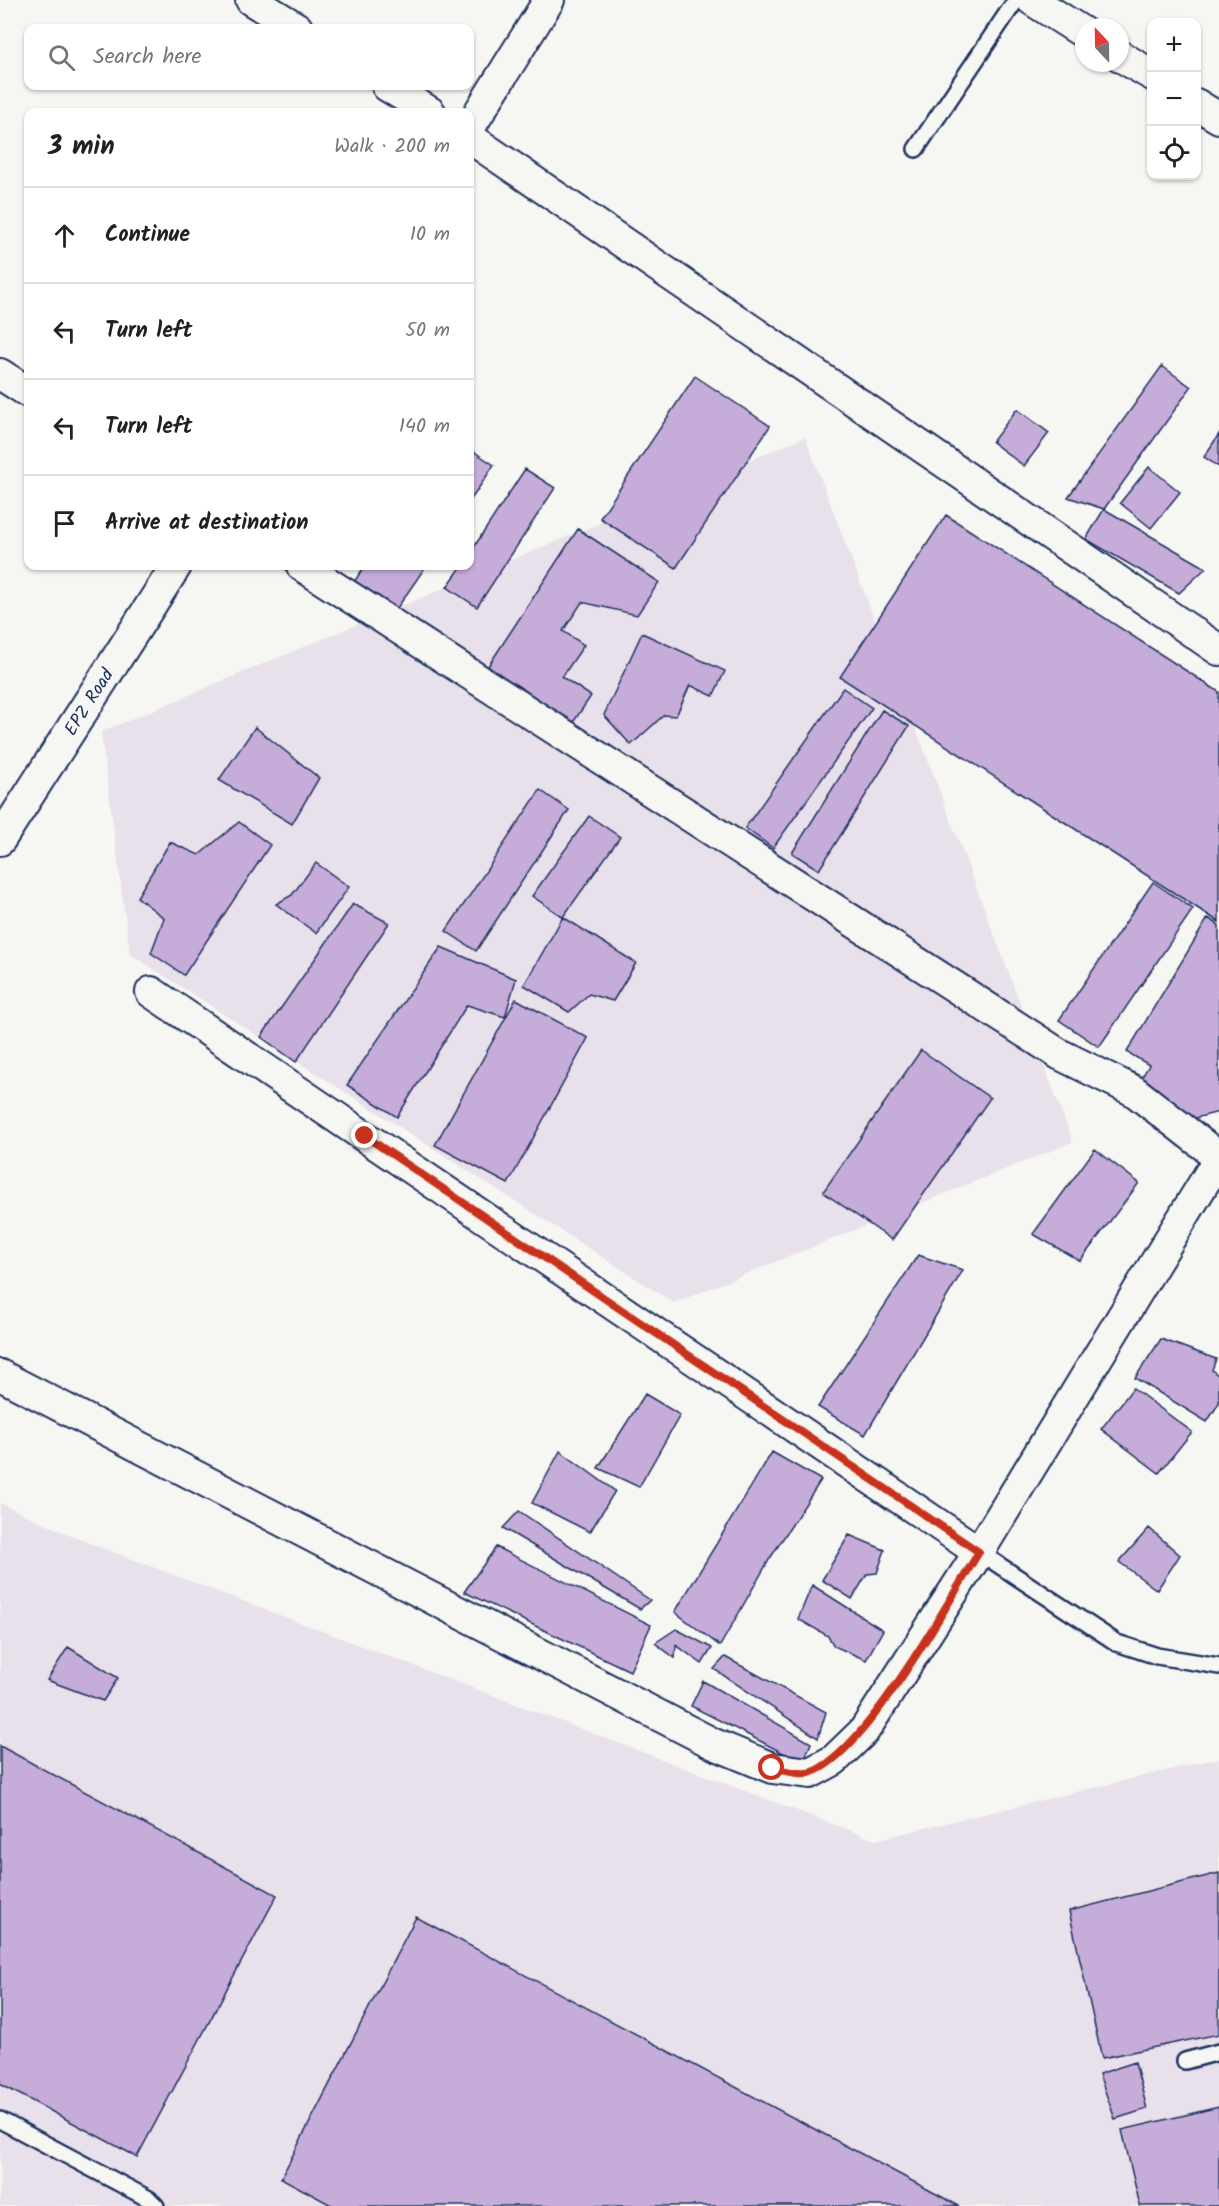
<!DOCTYPE html>
<meta charset="utf-8">
<style>
:root{--surface:#fff;--page:#f2f2f2;--text:#202124;--muted:#757577;--line:#e0e0e0}
body{margin:0;font-family:Kalam,sans-serif;background:var(--page);color:var(--text)}
.controls{position:absolute;right:18px;top:18px;display:grid;overflow:hidden;border-radius:12px;box-shadow:0 2px 4px #0004}
.controls button{width:54px;height:54px;display:grid;place-items:center;padding:0;border:0;border-bottom:2px solid var(--line);background:var(--surface);color:var(--text);font:30px sans-serif}
.compass{position:absolute;left:1075px;top:18px;width:54px;height:54px;border-radius:50%;background:var(--surface);box-shadow:0 2px 4px #0004;rotate:338deg}
.stop{position:absolute;width:18px;height:18px;margin:-14px;border:4px solid #c8321e;border-radius:50%;background:#fff}
.stop.end{background:#c8321e;border-color:#fff;box-shadow:0 2px 6px #0008}
.list{margin:0;padding:0;list-style:none}
h2{display:flex;justify-content:space-between;align-items:center;height:78px;margin:0;padding:0 24px;font-size:26px}
h2 small{font-size:20px;font-weight:400;color:var(--muted)}
.list li{display:grid;grid-template-columns:39px 1fr auto;gap:18px;align-items:center;box-sizing:border-box;height:96px;padding:0 24px;border-top:2px solid var(--line)}
.list b{display:block;font-size:22px;white-space:nowrap}
.list em{font-size:20px;font-style:normal;color:var(--muted)}
.icon{flex:none;width:33px;height:33px;fill:none;stroke:currentColor;stroke-width:2;stroke-linecap:round;stroke-linejoin:round}
.map{position:relative;flex:none;width:1219px;height:2206px;overflow:hidden}
.search{position:absolute;background:var(--surface);box-shadow:0 2px 4px #0004;left:24px;top:24px;width:450px;height:66px;display:flex;align-items:center;gap:15px;box-sizing:border-box;padding:0 21px;border-radius:12px;color:var(--muted);font-size:22px}
.panel{position:absolute;background:var(--surface);box-shadow:0 2px 4px #0004;left:24px;top:108px;width:450px;height:462px;border-radius:12px}
.map>svg:first-child{display:block}
</style>
<div class="map">
<svg width="1219" height="2206" viewBox="0 0 1219 2206">
<rect width="100%" height="100%" fill="#f6f6f2"/>
<filter id="ink" filterUnits="userSpaceOnUse"><feTurbulence type="fractalNoise" baseFrequency=".0167" numOctaves="2"/><feDisplacementMap in="SourceGraphic" scale="12" xChannelSelector="R" yChannelSelector="G"/><feConvolveMatrix kernelMatrix="1 2 1 2 8 2 1 2 1" color-interpolation-filters="sRGB"/></filter>
<g filter="url(#ink)">
<path fill="#e8e0ea" d="M 805,437 L 1073,1142 L 674,1303 L 130,954 L 101,732 Z
M 0,1503 L 81,1540 L 875,1840 L 1219,1758 L 1219,2206 L 0,2206 Z"/>
<path fill="#c6acd9" stroke="#1b2f5e" stroke-width="1.5" d="M 1162,366 L 1191,387 L 1104,509 L 1068,497 Z
M 695,376 L 770,426 L 676,568 L 600,518 Z
M 1017,409 L 1049,433 L 1024,466 L 992,442 Z
M 1219,434 L 1219,467 L 1204,457 Z
M 470,449 L 494,465 L 470,501 Z
M 1149,467 L 1180,492 L 1151,528 L 1120,503 Z
M 525,469 L 555,488 L 477,607 L 447,587 L 462,566 L 470,566 L 470,553 Z
M 1104,509 L 1206,568 L 1179,593 L 1086,539 Z
M 946,515 L 1219,692 L 1219,922 L 840,677 Z
M 578,529 L 659,582 L 637,615 L 582,602 L 563,631 L 584,645 L 562,677 L 591,696 L 568,730 L 483,674 Z
M 365,566 L 426,566 L 393,614 L 351,586 Z
M 642,633 L 725,671 L 713,696 L 690,685 L 676,716 L 664,715 L 631,745 L 604,715 Z
M 843,688 L 872,708 L 773,848 L 745,828 Z
M 882,710 L 909,726 L 819,870 L 792,853 Z
M 255,727 L 319,778 L 292,824 L 219,780 Z
M 540,790 L 569,810 L 476,951 L 446,931 Z
M 589,816 L 620,837 L 563,917 L 532,896 Z
M 239,822 L 270,845 L 184,975 L 151,953 L 164,918 L 137,897 L 170,842 L 199,855 Z
M 316,863 L 349,887 L 316,933 L 276,904 L 292,895 Z
M 1153,882 L 1193,909 L 1099,1047 L 1059,1020 Z
M 353,904 L 389,923 L 296,1062 L 261,1037 Z
M 563,917 L 636,963 L 613,1001 L 589,994 L 569,1012 L 524,985 Z
M 1208,918 L 1219,925 L 1219,1112 L 1184,1121 L 1134,1091 L 1149,1065 L 1127,1052 Z
M 441,947 L 516,979 L 505,1017 L 467,1005 L 397,1117 L 347,1085 Z
M 516,999 L 588,1038 L 508,1184 L 435,1145 Z
M 921,1050 L 990,1098 L 892,1240 L 823,1192 Z
M 1095,1149 L 1139,1183 L 1080,1261 L 1033,1234 Z
M 918,1255 L 963,1270 L 865,1435 L 818,1407 Z
M 1161,1339 L 1216,1359 L 1212,1370 L 1219,1376 L 1219,1403 L 1207,1422 L 1135,1378 Z
M 1133,1388 L 1192,1432 L 1159,1473 L 1101,1429 Z
M 645,1394 L 680,1415 L 639,1487 L 598,1468 Z
M 560,1451 L 615,1491 L 590,1532 L 532,1503 Z
M 772,1452 L 821,1480 L 769,1560 L 720,1646 L 675,1612 Z
M 519,1511 L 650,1600 L 640,1609 L 503,1528 Z
M 1149,1528 L 1180,1555 L 1157,1590 L 1119,1562 Z
M 849,1535 L 885,1550 L 877,1573 L 867,1574 L 852,1599 L 822,1580 Z
M 496,1547 L 651,1625 L 630,1671 L 464,1592 Z
M 812,1585 L 883,1630 L 866,1660 L 834,1646 L 828,1636 L 798,1619 Z
M 676,1629 L 712,1648 L 702,1664 L 676,1645 L 675,1658 L 655,1643 Z
M 68,1647 L 118,1678 L 103,1701 L 47,1680 Z
M 725,1657 L 826,1712 L 818,1738 L 714,1669 Z
M 703,1681 L 811,1743 L 803,1763 L 691,1706 Z
M 0,1746 L 277,1895 L 137,2157 L 0,2084 Z
M 1219,1873 L 1219,2034 L 1102,2058 L 1069,1911 Z
M 416,1917 L 959,2206 L 333,2206 L 281,2178 Z
M 1135,2062 L 1147,2109 L 1115,2119 L 1099,2074 Z
M 1219,2107 L 1219,2206 L 1140,2206 L 1122,2130 Z"/>
<g fill="none" stroke-linecap="round" stroke-linejoin="round">
<g stroke="#1b2f5e" stroke-width="20">
<path id="service" d="M 916,149 L 1016,0
M 979,1552 L 1117,1643 L 1157,1656 L 1219,1666
M 1185,2061 L 1219,2052
M 0,2120 L 149,2199 L 156,2206"/>
</g>
<g stroke="#1b2f5e" stroke-width="34">
<g id="minor">
<path d="M 251,0 L 297,28"/>
<path d="M 1032,0 L 1084,33"/>
<path d="M 1120,56 L 1152,75"/>
<path d="M 387,86 L 430,112"/>
<path d="M 1196,104 L 1219,118"/>
<path d="M 470,127 L 549,0"/>
<path d="M 470,138 L 1219,650"/>
<path d="M 0,374 L 28,392"/>
<path d="M 302,566 L 1059,1054 L 1134,1091 L 1219,1157"/>
<path id="s1" d="M 0,840 L 176,566"/>
<path d="M 151,992 L 979,1552"/>
<path d="M 0,1375 L 714,1744 L 772,1768 L 810,1773 L 834,1760 L 864,1731 L 979,1552 L 1219,1158"/>
</g>
</g>
<use href="#service" stroke="#f6f6f2" stroke-width="15"/>
<use href="#minor" stroke="#f6f6f2" stroke-width="30"/>
</g>
</g>
<g fill="none" stroke-linecap="round" stroke-linejoin="round" filter="url(#ink)">
<path stroke="#c8321e" stroke-width="8" d="M 365,1136 L 979,1552 C 947,1604 865,1753 812,1772 C 802,1776 783,1770 772,1768"/>
</g>
<g text-anchor="middle" stroke-width="6" stroke-linejoin="round" paint-order="stroke">
<g font-size="18" fill="#1b2f5e" stroke="#f6f6f2">
<text dy="6" stroke="none"><textPath href="#s1" startOffset="164">EPZ Road</textPath></text>
</g>
</g>
</svg>
<div class="controls">
<button>+</button>
<button>−</button>
<button><svg class="icon" aria-label="locate" viewBox="0 0 24 24"><circle cx="12" cy="12" r="6"/><path d="M12 2v4M12 18v4M2 12h4M18 12h4"/></svg></button>
</div>
<svg class="compass" viewBox="-18 -18 36 36"><path d="M0-13l5 13h-10z" fill="#e53935"/><path d="M0 13l5-13h-10z" fill="#757577"/></svg>
<div class="stop" style="left:772px;top:1768px"></div>
<div class="stop end" style="left:365px;top:1136px"></div>
<div class="search"><svg class="icon" aria-label="search" viewBox="0 0 24 24"><circle cx="10" cy="10" r="6"/><path d="M15 15l6 6"/></svg>Search here</div>
<section class="panel">
<h2>3 min<small>Walk · 200 m</small></h2>
<ul class="list">
<li><svg class="icon" aria-label="ahead" viewBox="0 0 24 24"><path d="M12 20V5M6 11l6-6 6 6"/></svg><div><b>Continue</b></div><em>10 m</em></li>
<li><svg class="icon" aria-label="left" viewBox="0 0 24 24"><path d="M17 20v-9H6M10 6l-5 5 5 5"/></svg><div><b>Turn left</b></div><em>50 m</em></li>
<li><svg class="icon" aria-label="left" viewBox="0 0 24 24"><path d="M17 20v-9H6M10 6l-5 5 5 5"/></svg><div><b>Turn left</b></div><em>140 m</em></li>
<li><svg class="icon" aria-label="arrive" viewBox="0 0 24 24"><path d="M6 21V4h12l-3 4 3 4H6"/></svg><div><b>Arrive at destination</b></div></li>
</ul>
</section>
</div>
